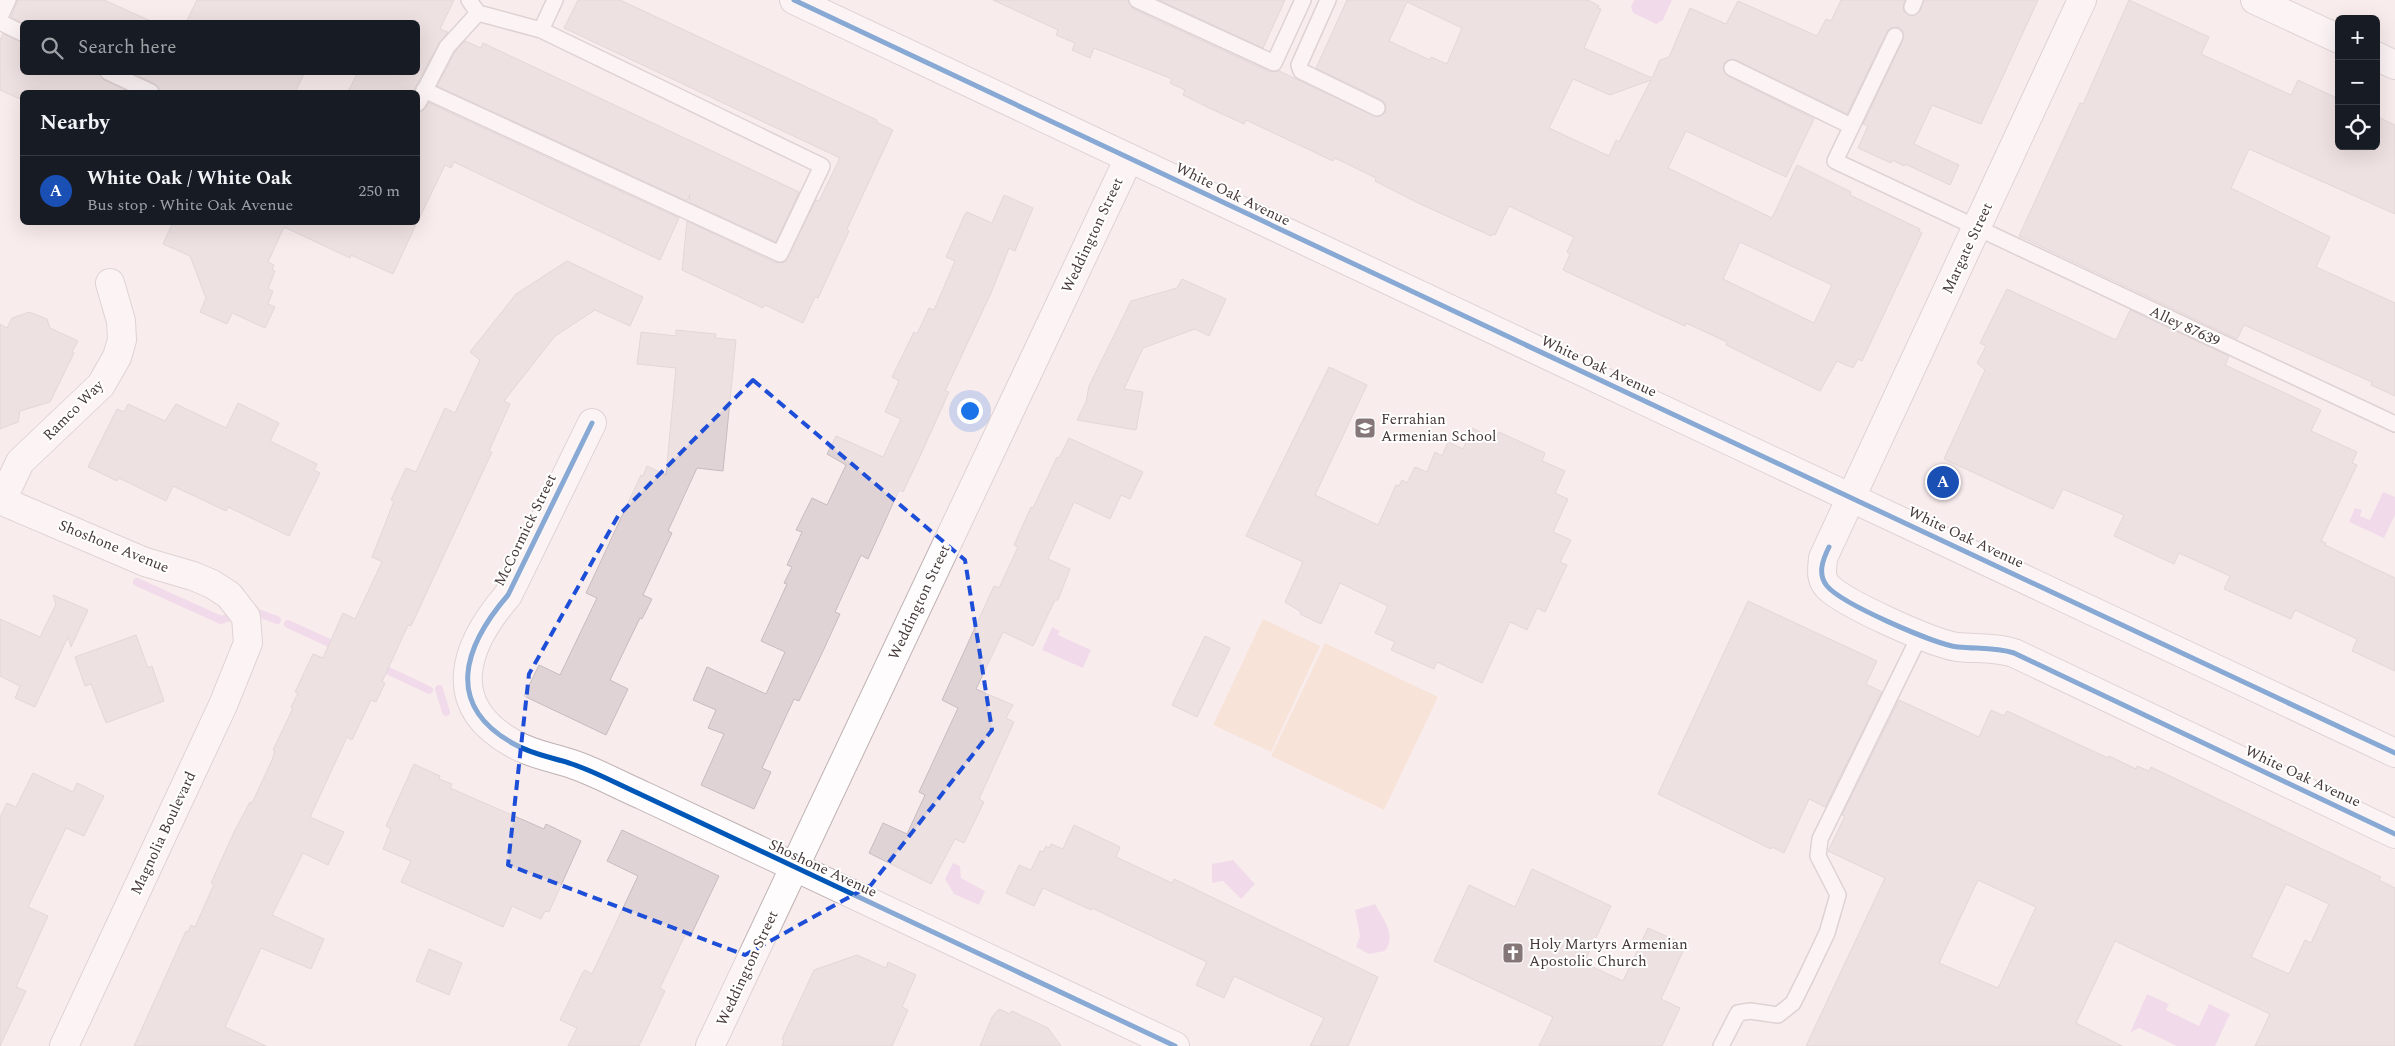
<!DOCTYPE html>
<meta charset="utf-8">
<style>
:root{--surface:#171b24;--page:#242831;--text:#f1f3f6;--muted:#9ea1a6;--line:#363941;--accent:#d93025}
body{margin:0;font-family:Spectral,serif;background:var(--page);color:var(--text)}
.controls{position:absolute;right:15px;top:15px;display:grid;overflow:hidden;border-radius:8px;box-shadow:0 5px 20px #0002}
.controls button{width:45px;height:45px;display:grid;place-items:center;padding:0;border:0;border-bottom:1px solid var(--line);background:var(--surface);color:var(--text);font:25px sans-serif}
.you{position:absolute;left:969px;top:410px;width:18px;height:18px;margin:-12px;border:4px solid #fff;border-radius:50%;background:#1a73e8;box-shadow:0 0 0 8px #1a73e833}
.badge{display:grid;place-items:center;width:32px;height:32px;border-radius:50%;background:var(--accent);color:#fff;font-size:16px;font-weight:700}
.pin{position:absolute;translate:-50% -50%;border:2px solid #fff;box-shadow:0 1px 5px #0006}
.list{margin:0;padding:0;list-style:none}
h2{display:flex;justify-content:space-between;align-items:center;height:65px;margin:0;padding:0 20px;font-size:21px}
h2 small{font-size:16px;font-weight:400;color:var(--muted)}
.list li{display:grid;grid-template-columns:32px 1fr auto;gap:15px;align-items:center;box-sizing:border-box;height:70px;padding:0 20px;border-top:1px solid var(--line)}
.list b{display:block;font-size:19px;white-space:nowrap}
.list p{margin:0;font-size:16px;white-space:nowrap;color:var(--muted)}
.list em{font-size:16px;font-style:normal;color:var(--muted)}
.icon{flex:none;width:28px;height:28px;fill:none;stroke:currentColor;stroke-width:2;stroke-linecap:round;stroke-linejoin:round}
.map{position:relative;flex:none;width:2395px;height:1046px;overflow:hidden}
.search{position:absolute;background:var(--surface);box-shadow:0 5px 20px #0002;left:20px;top:20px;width:400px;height:55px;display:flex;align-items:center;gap:12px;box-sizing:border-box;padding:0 18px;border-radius:8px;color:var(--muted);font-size:19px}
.panel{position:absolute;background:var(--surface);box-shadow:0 5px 20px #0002;left:20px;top:90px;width:400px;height:135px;border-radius:8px}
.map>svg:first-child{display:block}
</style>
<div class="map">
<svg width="2395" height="1046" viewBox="0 0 2395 1046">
<rect width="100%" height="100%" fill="#f9eced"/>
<path fill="#f5d7c1" d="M 1263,619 L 1320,646 L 1271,752 L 1213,725 Z
M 1325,643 L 1438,697 L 1384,810 L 1271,756 Z"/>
<path fill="#e7c6e7" d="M 1634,0 L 1672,0 L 1663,20 L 1656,24 L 1633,13 L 1631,7 Z
M 2383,492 L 2395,497 L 2395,515 L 2384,538 L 2349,522 L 2355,508 L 2362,510 L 2360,516 L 2370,520 Z
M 1052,627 L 1060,631 L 1058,635 L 1091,650 L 1083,668 L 1042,650 Z
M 1233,860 L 1255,884 L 1241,899 L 1223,881 L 1212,883 L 1212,864 Z
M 953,863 L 960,866 L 961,878 L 985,891 L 979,905 L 954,894 L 945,879 Z
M 1375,904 C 1383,919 1397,935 1385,951 L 1369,954 L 1356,947 L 1360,936 L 1355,910 Z
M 2147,994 L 2169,1004 L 2166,1010 L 2199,1026 L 2209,1004 L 2230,1014 L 2215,1046 L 2177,1046 L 2139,1028 L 2130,1033 Z"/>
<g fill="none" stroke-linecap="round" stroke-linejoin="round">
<path stroke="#e7c6e7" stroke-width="8" d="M 137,582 L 221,620 L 239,614
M 250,610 L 277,620
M 288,624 L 338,647
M 378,666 L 429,690
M 439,689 L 446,712"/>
</g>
<path fill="#dfd3d6" stroke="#c7bcbf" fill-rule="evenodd" d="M 18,0 L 104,0 L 153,22 L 22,23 L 11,17 Z
M 197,0 L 454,0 L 440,29 L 448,32 L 439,43 L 413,92 L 348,92 L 358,72 L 418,72 L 418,22 L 186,22 Z
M 578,0 L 620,0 L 877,120 L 876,122 L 893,130 L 847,229 L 849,231 L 818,298 L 815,297 L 803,323 L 765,305 L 763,308 L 682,270 L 687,221 L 776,263 L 785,262 L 816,200 L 819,201 L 840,158 L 564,28 Z
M 993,0 L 1128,0 L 1133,9 L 1270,72 L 1279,71 L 1377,117 L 1386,112 L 1385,103 L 1382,100 L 1316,68 L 1347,0 L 1588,0 L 1599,6 L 1598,8 L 1601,9 L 1584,48 L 1652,78 L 1660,60 L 1669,57 L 1690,8 L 1726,24 L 1738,1 L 1817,36 L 1826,19 L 1831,21 L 1841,0 L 1905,0 L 1903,8 L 1904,12 L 1913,16 L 1920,11 L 1924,0 L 2038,0 L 1981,124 L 1932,105 L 1914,144 L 1959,165 L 1950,185 L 1905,164 L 1904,166 L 1892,160 L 1891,163 L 1858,148 L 1868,126 L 1863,124 L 1903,40 L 1903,31 L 1899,27 L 1890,28 L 1887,32 L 1847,114 L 1736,60 L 1731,59 L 1724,63 L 1723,69 L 1728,76 L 1814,119 L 1786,177 L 1686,131 L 1668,168 L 1772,218 L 1797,165 L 1851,192 L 1850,195 L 1920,229 L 1919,231 L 1922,233 L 1862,361 L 1858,359 L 1853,368 L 1837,361 L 1820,391 L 1726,345 L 1727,342 L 1686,323 L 1685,326 L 1658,314 L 1563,270 L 1570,254 L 1567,252 L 1574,237 L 1509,206 L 1495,235 L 1493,234 L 1491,236 L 1418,203 L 1375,181 L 1376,178 L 1335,158 L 1333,161 L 1246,120 L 1244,124 L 1207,107 L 1183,95 L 1185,90 L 1170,83 L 1172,79 L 1094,48 L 1090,58 L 1072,50 L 1075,43 L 1056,35 L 1058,30 ZM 1407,2 L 1462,28 L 1447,64 L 1431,57 L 1430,60 L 1389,41 ZM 1573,79 L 1610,95 L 1651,80 L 1619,142 L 1616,140 L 1609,156 L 1549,128 ZM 1740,242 L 1832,285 L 1814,323 L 1723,279 Z
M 1159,0 L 1285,0 L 1263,48 Z
M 2129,0 L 2209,37 L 2201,54 L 2291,95 L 2298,80 L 2339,99 L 2339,146 L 2376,146 L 2376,116 L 2395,125 L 2395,214 L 2249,149 L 2231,188 L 2330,237 L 2316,267 L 2395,303 L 2395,396 L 2371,385 L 2372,382 L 2244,325 L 2237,339 L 2019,236 L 2080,103 L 2083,104 Z
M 3,34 L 22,42 L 22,72 L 99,72 L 104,80 L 130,92 L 22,92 L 22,100 L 0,90 L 0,40 Z
M 465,41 L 481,48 L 483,43 L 799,192 L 776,242 L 689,202 L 690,194 L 687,201 L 437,86 L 455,52 Z
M 131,72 L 305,72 L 295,92 L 160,92 L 155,84 Z
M 429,103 L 679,218 L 660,260 L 454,162 L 451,168 L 445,165 L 418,221 L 418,112 L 423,111 Z
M 1004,195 L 1033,208 L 1015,251 L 1009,248 L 991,293 L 945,391 L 949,392 L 921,454 L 903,492 L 899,490 L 868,559 L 861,555 L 835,612 L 840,614 L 824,649 L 799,701 L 794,699 L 762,768 L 771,772 L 754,809 L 701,785 L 724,734 L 708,728 L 716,710 L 693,700 L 707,667 L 766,694 L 785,652 L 761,641 L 787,584 L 784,583 L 792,567 L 787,565 L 802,532 L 796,530 L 812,498 L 827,505 L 846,465 L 827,454 L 836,436 L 883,457 L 901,419 L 885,412 L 899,381 L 892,377 L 914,332 L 917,334 L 929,308 L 934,310 L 955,261 L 946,257 L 965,214 L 967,212 L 992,223 Z
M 173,222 L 417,222 L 393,274 L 351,255 L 350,258 L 284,227 L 268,262 L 274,265 L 272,270 L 275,271 L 268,289 L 273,291 L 268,304 L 275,307 L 265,328 L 232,313 L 227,324 L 200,312 L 206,298 L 190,256 L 163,244 Z
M 567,261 L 643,297 L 630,326 L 595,310 L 555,336 L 504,401 L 510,404 L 489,451 L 492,452 L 411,626 L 408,625 L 382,682 L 385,683 L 376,702 L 371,700 L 352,740 L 347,737 L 310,817 L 344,832 L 328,865 L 303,853 L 272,915 L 324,939 L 311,969 L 261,948 L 225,1027 L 266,1046 L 134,1046 L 186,931 L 188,932 L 191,925 L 195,927 L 214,884 L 211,883 L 235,830 L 250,802 L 252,803 L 272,760 L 275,751 L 273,750 L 293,708 L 291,707 L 298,693 L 295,692 L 313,654 L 323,658 L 343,613 L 355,619 L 382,562 L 372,557 L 394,501 L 391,500 L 406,468 L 416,472 L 445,408 L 455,413 L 480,360 L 470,352 L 516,294 Z
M 1182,279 L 1226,299 L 1209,336 L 1195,329 L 1143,348 L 1124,389 L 1143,392 L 1136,430 L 1077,420 L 1086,402 L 1089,386 L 1131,301 L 1177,288 Z
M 2007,289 L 2116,340 L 2130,310 L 2229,356 L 2225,365 L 2321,410 L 2311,431 L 2357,452 L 2352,463 L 2357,465 L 2321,541 L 2326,543 L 2325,545 L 2395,578 L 2395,671 L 2352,651 L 2357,639 L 2295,610 L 2291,619 L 2224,589 L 2230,576 L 2179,553 L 2174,564 L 2114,536 L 2124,515 L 2063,489 L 2053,509 L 1944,459 L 1985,370 L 1977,363 L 1986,346 L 1980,343 Z
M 29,312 L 47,319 L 50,328 L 78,341 L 72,352 L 74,353 L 50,402 L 20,411 L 18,422 L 0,429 L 0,324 L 7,328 L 12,318 Z
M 676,330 L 716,334 L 715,338 L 736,340 L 723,471 L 697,468 L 668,531 L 672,533 L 643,595 L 652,599 L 642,619 L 640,618 L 610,680 L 628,689 L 606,735 L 524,696 L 539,665 L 560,675 L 597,598 L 586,593 L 641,475 L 643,476 L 647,466 L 666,475 L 676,368 L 637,364 L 641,332 L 676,336 Z
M 1329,367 L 1367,385 L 1315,495 L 1378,525 L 1396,485 L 1399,486 L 1402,480 L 1407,483 L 1415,467 L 1427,472 L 1435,452 L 1442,456 L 1448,442 L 1463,449 L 1472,428 L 1495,439 L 1499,432 L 1545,453 L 1542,461 L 1565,471 L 1555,493 L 1568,499 L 1553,532 L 1571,540 L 1560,562 L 1567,565 L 1545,612 L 1537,608 L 1527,630 L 1510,622 L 1482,683 L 1437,662 L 1434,669 L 1391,650 L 1395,642 L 1375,633 L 1388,606 L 1340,583 L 1321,624 L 1300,614 L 1301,612 L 1285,602 L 1303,562 L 1246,536 Z
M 238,403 L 279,423 L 270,441 L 317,464 L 314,470 L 320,473 L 289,536 L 228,507 L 226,511 L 173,486 L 166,501 L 119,478 L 117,481 L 88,467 L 117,409 L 124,412 L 128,404 L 165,421 L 176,404 L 226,428 Z
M 1069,438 L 1143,472 L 1130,499 L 1121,495 L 1110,519 L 1074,502 L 1048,559 L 1070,569 L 1058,600 L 1055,600 L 1033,646 L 1003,632 L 976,689 L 1013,705 L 1006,718 L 1014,722 L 979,799 L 984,802 L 964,843 L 955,839 L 931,884 L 869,853 L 883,823 L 907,834 L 925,795 L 919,792 L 958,708 L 942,700 L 994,586 L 999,588 L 1018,547 L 1014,545 L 1031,507 L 1033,508 L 1057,457 L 1059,458 Z
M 53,595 L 88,610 L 71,647 L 68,637 L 35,707 L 15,698 L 20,686 L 0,676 L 0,619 L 40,637 L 56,604 Z
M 1748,601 L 1877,661 L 1866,684 L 1882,692 L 1825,807 L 1809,799 L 1784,853 L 1772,847 L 1771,849 L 1658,794 Z
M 136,635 L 148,668 L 152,666 L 164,701 L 106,723 L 91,684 L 85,686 L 75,657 Z
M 1205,636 L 1230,648 L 1197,717 L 1172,705 Z
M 1899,700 L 1979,737 L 1991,710 L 2004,716 L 2007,711 L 2108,758 L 2109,756 L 2136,769 L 2137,766 L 2149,771 L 2151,767 L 2381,877 L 2379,880 L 2395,888 L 2395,1046 L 2255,1046 L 2270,1014 L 2115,941 L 2076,1023 L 2122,1046 L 1806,1046 L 1885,878 L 1828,851 L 1845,816 L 1842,815 ZM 1978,880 L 2036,907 L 1998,988 L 1939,963 ZM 2286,884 L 2329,904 L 2311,943 L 2305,940 L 2289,974 L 2251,957 Z
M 414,764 L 440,776 L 439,779 L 452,784 L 450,788 L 544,829 L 546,824 L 581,841 L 549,912 L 545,911 L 541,919 L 512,906 L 503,927 L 401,882 L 411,861 L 383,849 L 391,829 L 386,826 Z
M 33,773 L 73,792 L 77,783 L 104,796 L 84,836 L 66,828 L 28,907 L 48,916 L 16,987 L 26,991 L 0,1046 L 0,817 L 7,803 L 16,807 Z
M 1074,825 L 1120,847 L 1116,857 L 1172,883 L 1174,879 L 1378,977 L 1348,1046 L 1310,1046 L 1324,1018 L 1234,976 L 1224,998 L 1196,985 L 1207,962 L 1092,908 L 1091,910 L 1043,888 L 1034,906 L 1006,893 L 1019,865 L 1031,870 L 1040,851 L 1043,852 L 1046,846 L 1049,848 L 1051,844 L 1063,849 Z
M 622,830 L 719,876 L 690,937 L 685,935 L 660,988 L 665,991 L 639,1046 L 568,1046 L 577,1028 L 560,1020 L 583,972 L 585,970 L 592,974 L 638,876 L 607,861 Z
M 1532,869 L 1611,906 L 1584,963 L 1623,981 L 1648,928 L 1686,945 L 1661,999 L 1680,1008 L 1662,1046 L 1539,1046 L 1553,1017 L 1434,961 L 1469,885 L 1515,907 Z
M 429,949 L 462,963 L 449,995 L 416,981 Z
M 857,955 L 886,968 L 888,962 L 916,975 L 902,1007 L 908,1010 L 892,1046 L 782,1046 L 784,1040 L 782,1039 L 814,970 Z
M 999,1009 L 1010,1014 L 1012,1011 L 1048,1028 L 1061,1046 L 980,1046 L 992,1017 Z"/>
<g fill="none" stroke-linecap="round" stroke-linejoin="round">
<g stroke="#beb2b3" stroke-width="18">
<path id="lane" d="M 469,0 L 478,13
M 1137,0 L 1274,63 L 1303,0
M 1328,0 L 1299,65 L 1301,71 L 1377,108
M 1912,7 L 1915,0
M 0,17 L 8,0
M 0,22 L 22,33
M 1895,36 L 1835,161 L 2395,424
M 1732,68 L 1851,126
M 108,72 L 151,92
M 424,90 L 780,254 L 822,166 L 541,30
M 418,103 L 447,47 L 478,13 L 541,30 L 555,0
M 1721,1046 L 1738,1013 L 1750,1011 L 1778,1015 L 1793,1003 L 1807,975 L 1827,933 L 1838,895 L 1818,856 L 1820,839 L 1920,635"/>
</g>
<g stroke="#beb2b3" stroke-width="30">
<path id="street" d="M 2082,0 L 1823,558 C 1822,569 1820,579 1828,587 C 1845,604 1932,643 1957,647 C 1977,649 1995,647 2014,653 L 2395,834
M 2255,0 L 2339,39
M 2376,56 L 2395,65
M 592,423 L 508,595 C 464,646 443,705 514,744 C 533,755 552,757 572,764 C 596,772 619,785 642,795 L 1175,1046
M 0,500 L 145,562 L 193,576 L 212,584 L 229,595 L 246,617 L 248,643 L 223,705 L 64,1046
M 2,500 L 20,462 L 101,385 L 117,357 L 122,340 L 121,321 L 110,283
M 710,1046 L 1129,158"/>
</g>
<g stroke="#beb2b3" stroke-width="30">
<path id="primary" d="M 794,0 C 1327,252 1861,503 2395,753"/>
</g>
<use href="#lane" stroke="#fefcfc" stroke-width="15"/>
<use href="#street" stroke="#fefcfc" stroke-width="28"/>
<use href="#primary" stroke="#fefcfc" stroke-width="28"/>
<g stroke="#fff" stroke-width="8">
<path id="cycleway" d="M 794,0 C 1327,252 1861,503 2395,753
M 592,423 L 508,595 C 464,646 443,705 514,744 C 533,755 552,757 572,764 C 596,772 619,785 642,795 L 1175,1046
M 1829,547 C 1823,559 1817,574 1827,586 C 1842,604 1934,644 1958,647 C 1977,649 1995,647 2014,653 L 2395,834"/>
</g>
<use href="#cycleway" stroke="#0057b8" stroke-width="5"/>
</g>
<path d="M0 0H2395V1046H0ZM 753,380 L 965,560 L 992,730 L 871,885 L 745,955 L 508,865 L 529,674 L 618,516 Z" fill="#f9eced" fill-opacity=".55" fill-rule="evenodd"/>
<path fill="none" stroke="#1d4ed8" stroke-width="4" stroke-dasharray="10 6" stroke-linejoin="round" d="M 753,380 L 965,560 L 992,730 L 871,885 L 745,955 L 508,865 L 529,674 L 618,516 Z"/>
<defs>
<g id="school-square" transform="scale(1.125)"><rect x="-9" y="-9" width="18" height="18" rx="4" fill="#857778" stroke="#fff"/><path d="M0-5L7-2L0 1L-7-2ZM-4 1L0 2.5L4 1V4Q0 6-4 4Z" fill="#fff"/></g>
<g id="church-square" transform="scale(1.125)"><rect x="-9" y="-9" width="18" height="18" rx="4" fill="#857778" stroke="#fff"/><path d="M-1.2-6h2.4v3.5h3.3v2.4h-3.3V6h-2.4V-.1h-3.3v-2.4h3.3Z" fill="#fff"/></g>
</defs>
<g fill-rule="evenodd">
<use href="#school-square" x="1365" y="428"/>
<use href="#church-square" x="1513" y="953"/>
</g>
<g text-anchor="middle" stroke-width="4" stroke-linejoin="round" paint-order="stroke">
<g font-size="15" fill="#463839" stroke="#fff">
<text transform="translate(1233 194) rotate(26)" y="5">White Oak Avenue</text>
<text transform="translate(1092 235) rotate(-65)" y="5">Weddington Street</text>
<text transform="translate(1967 248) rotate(-65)" y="5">Margate Street</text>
<text transform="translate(2185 326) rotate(25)" y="5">Alley 87639</text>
<text transform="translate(1599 366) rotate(25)" y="5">White Oak Avenue</text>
<text transform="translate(73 410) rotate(-45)" y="5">Ramco Way</text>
<text transform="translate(525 530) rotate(-64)" y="5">McCormick Street</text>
<text transform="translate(1966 537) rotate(25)" y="5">White Oak Avenue</text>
<text transform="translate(114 546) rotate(22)" y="5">Shoshone Avenue</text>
<text transform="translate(919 602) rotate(-65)" y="5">Weddington Street</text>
<text transform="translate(2303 776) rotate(25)" y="5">White Oak Avenue</text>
<text transform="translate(163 833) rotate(-65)" y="5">Magnolia Boulevard</text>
<text transform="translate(823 868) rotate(25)" y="5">Shoshone Avenue</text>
<text transform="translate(747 968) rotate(-65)" y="5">Weddington Street</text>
</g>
<g font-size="15" fill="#463839" stroke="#fff" text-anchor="start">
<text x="1381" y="424">Ferrahian<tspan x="1381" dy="17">Armenian School</tspan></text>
<text x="1529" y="949">Holy Martyrs Armenian<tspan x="1529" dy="17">Apostolic Church</tspan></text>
</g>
</g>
</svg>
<div class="controls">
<button>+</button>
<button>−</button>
<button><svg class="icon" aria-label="locate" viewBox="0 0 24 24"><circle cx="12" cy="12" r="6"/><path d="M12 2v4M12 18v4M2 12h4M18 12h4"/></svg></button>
</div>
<div class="you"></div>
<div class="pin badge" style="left:1943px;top:482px;background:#1a4fb4">A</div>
<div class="search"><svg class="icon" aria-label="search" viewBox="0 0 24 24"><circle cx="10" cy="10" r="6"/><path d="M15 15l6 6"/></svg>Search here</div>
<section class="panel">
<h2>Nearby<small></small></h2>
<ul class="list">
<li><span class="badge" style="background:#1a4fb4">A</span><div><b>White Oak / White Oak</b><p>Bus stop · White Oak Avenue</p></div><em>250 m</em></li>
</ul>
</section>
</div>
